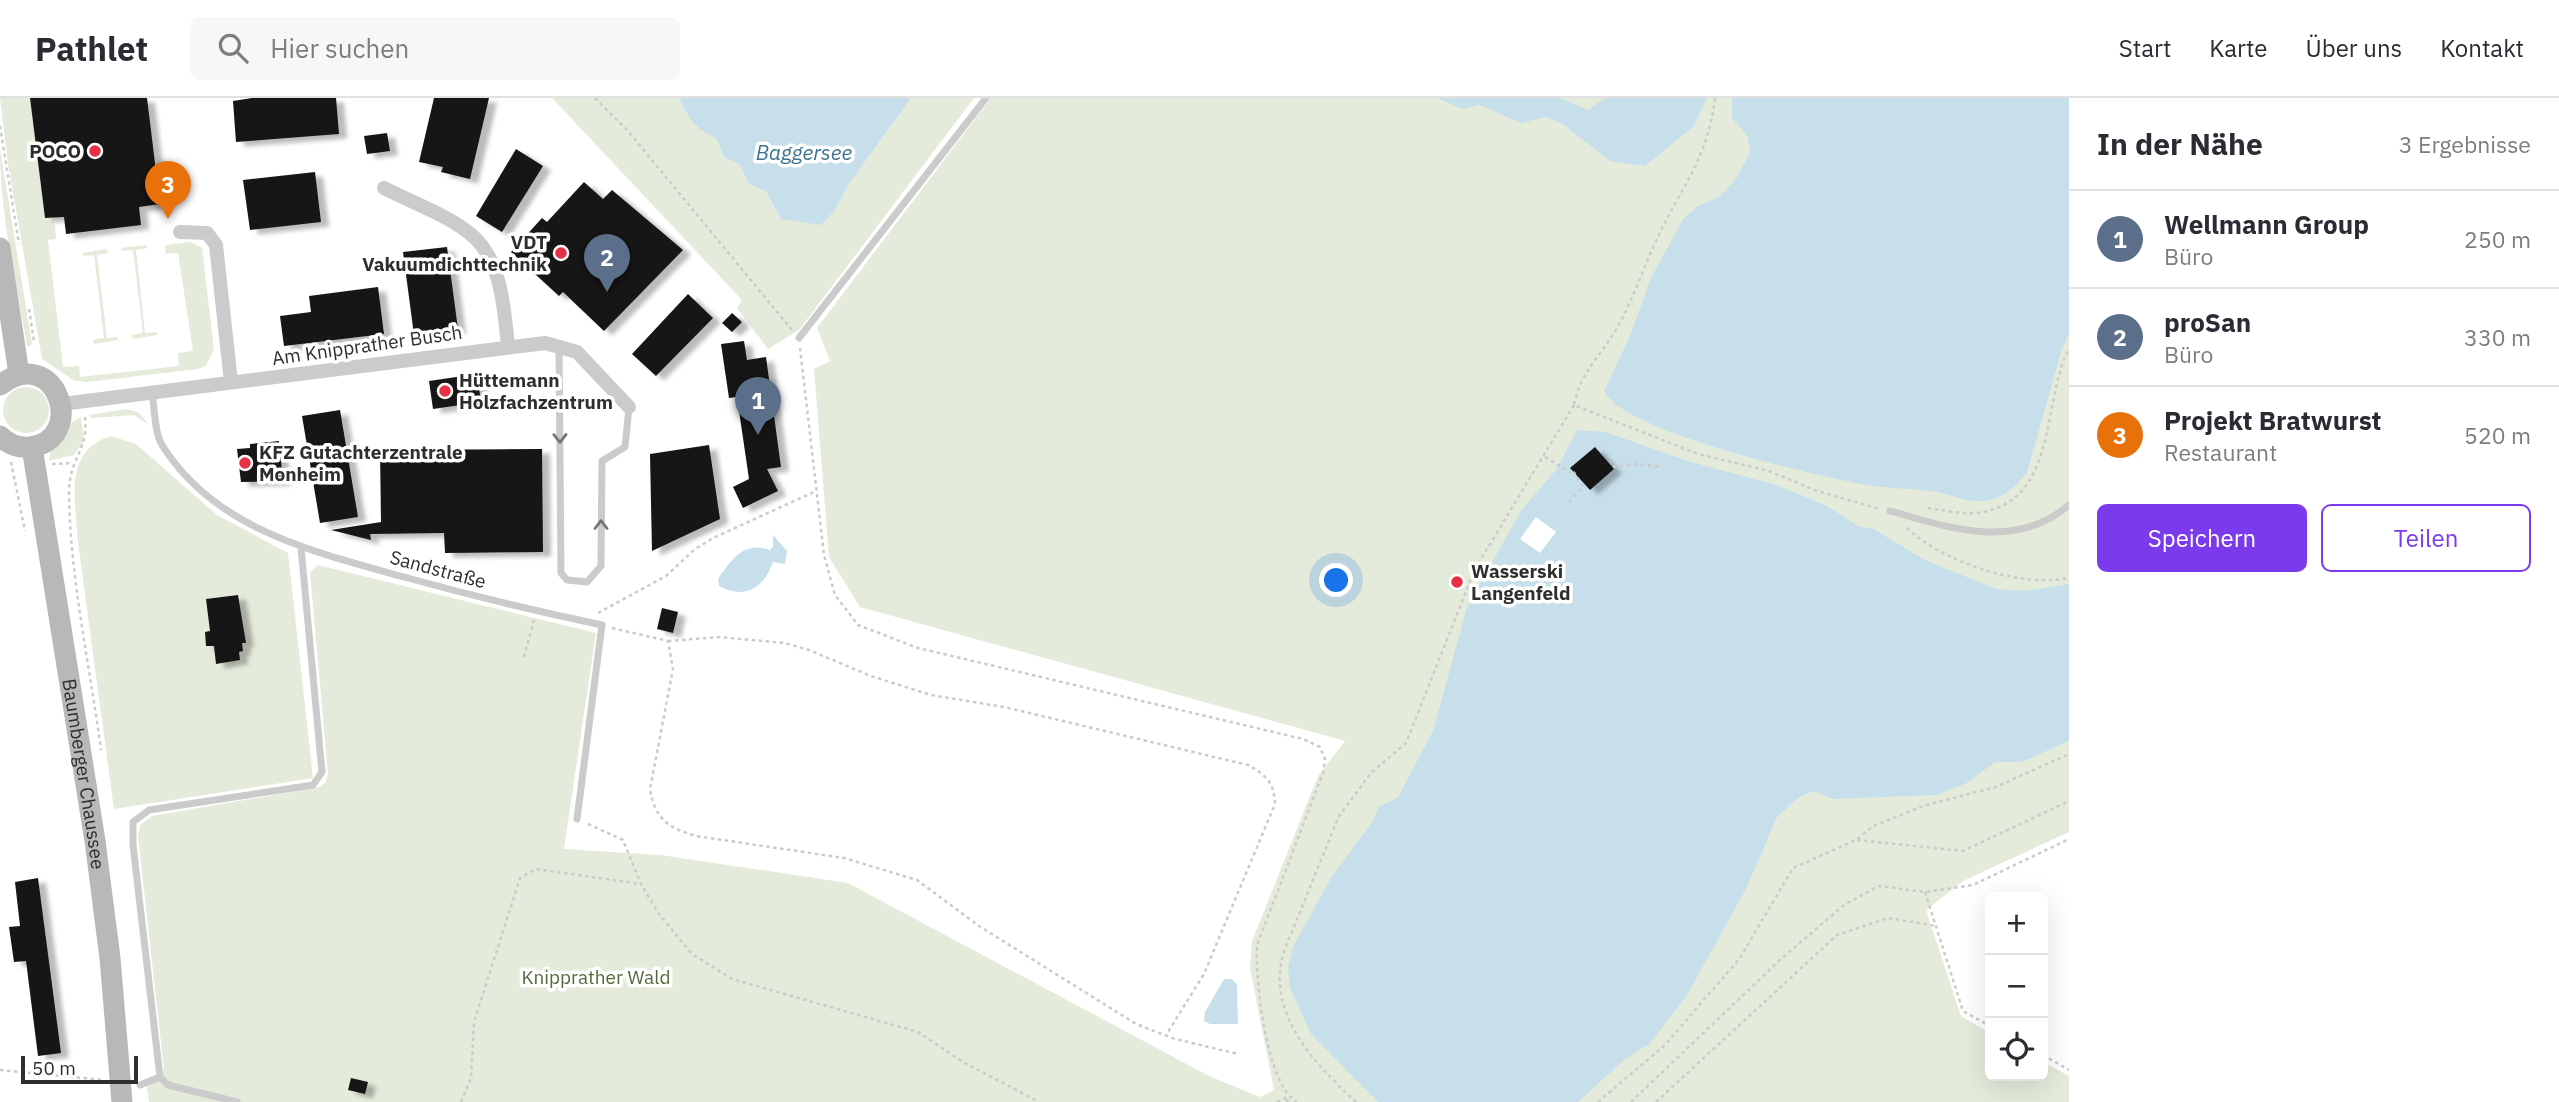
<!DOCTYPE html>
<html lang="de">
<meta charset="utf-8">
<style>
:root{--surface:#fff;--page:#f7f7f7;--text:#2b2b33;--muted:#7c7c81;--line:#e1e1e2;--accent:#7c3aed}
body{margin:0;font-family:"IBM Plex Sans",sans-serif;background:var(--page);color:var(--text)}
.controls{position:absolute;right:21px;bottom:21px;display:grid;overflow:hidden;border-radius:10px;box-shadow:0 7px 28px #0002}
.controls button{width:63px;height:63px;display:grid;place-items:center;padding:0;border:0;border-bottom:2px solid var(--line);background:var(--surface);color:var(--text);font:35px sans-serif}
.scale{position:absolute;left:21px;bottom:18px;width:117px;box-sizing:border-box;padding-left:7px;border:4px solid #2e2e2e;border-top:0;font-size:19px;line-height:24px;white-space:nowrap;color:#2e2e2e;-webkit-text-stroke:5px #fff;paint-order:stroke}
.you{position:absolute;left:1337px;top:483px;width:24px;height:24px;margin:-18px;border:5px solid #fff;border-radius:50%;background:#1a73e8;box-shadow:0 0 0 10px #1a73e833}
.badge{display:grid;place-items:center;width:46px;height:46px;border-radius:50%;background:var(--accent);color:#fff;font-size:23px;font-weight:700}
.pin{position:absolute;translate:-50% -58px;filter:drop-shadow(0 2px 4px #0008)}
.pin::after{content:'';position:absolute;top:37px;width:24px;height:21px;background:inherit;clip-path:polygon(0 0,100% 0,50% 100%)}
.list{margin:0;padding:0;list-style:none}
h2{display:flex;justify-content:space-between;align-items:center;height:91px;margin:0;padding:0 28px;font-size:30px}
h2 small{font-size:23px;font-weight:400;color:var(--muted)}
.list li{display:grid;grid-template-columns:46px 1fr auto;gap:21px;align-items:center;box-sizing:border-box;height:98px;padding:0 28px;border-top:2px solid var(--line)}
.list b{display:block;font-size:26px;white-space:nowrap}
.list p{margin:0;font-size:23px;white-space:nowrap;color:var(--muted)}
.list em{font-size:23px;font-style:normal;color:var(--muted)}
.actions{display:flex;gap:14px;padding:21px 28px}
.actions a{flex:1;padding:16px 0;border:2px solid var(--accent);border-radius:10px;text-align:center;font-size:24px;color:var(--accent)}
.actions .main{background:var(--accent);color:#fff}
.icon{flex:none;width:38px;height:38px;fill:none;stroke:currentColor;stroke-width:2;stroke-linecap:round;stroke-linejoin:round}
.map{position:relative;flex:none;width:2069px;height:1004px;overflow:hidden}
header{display:flex;align-items:center;gap:42px;box-sizing:border-box;height:98px;padding:0 35px;background:var(--surface);border-bottom:2px solid var(--line)}
header strong{font-size:33px}
nav{display:flex;gap:38px;margin-inline-start:auto;font-size:24px}
.search{width:490px;height:63px;background:var(--page);display:flex;align-items:center;gap:18px;box-sizing:border-box;padding:0 24px;border-radius:10px;color:var(--muted);font-size:26px}
main{display:flex}
aside{flex:1;background:var(--surface)}
.map>svg:first-child{display:block}
</style>
<header>
<strong>Pathlet</strong>
<div class="search"><svg class="icon" aria-label="search" viewBox="0 0 24 24"><circle cx="10" cy="10" r="6"/><path d="M15 15l6 6"/></svg>Hier suchen</div>
<nav><a>Start</a><a>Karte</a><a>Über uns</a><a>Kontakt</a></nav>
</header>
<main>
<div class="map">
<svg width="2069" height="1004" viewBox="0 0 2069 1004">
<defs>
<filter id="shadow"><feDropShadow dx="8" dy="4.5" stdDeviation="2" flood-color="#0004"/></filter>
</defs>
<rect width="100%" height="100%" fill="#fff"/>
<path fill="#e5ebdb" d="M 0,0 L 30,0 L 45,120 L 54,120 L 56,141 L 48,142 L 63,269 L 79,268 L 80,279 L 179,268 L 178,255 L 193,253 L 178,155 L 166,156 L 165,147 L 191,144 L 202,150 L 214,251 L 206,268 L 198,271 L 88,284 L 75,283 L 42,261 L 8,66 Z
M 552,0 L 678,0 C 691,19 693,30 716,40 L 724,59 L 739,66 L 749,86 L 766,94 L 781,121 L 835,112 L 849,86 L 911,0 L 974,0 L 799,232 L 768,251 L 737,210 L 742,202 Z
M 991,0 L 2069,0 L 2069,734 L 1963,783 L 1926,812 L 1961,918 L 1990,935 L 1990,978 L 2043,978 L 2043,964 L 2069,978 L 2069,1004 L 149,1004 L 146,985 L 164,972 L 138,738 L 140,727 L 152,718 L 320,689 L 326,684 L 328,676 L 310,474 L 318,467 L 596,535 L 564,751 L 661,757 L 848,785 L 1209,978 L 1260,999 L 1274,992 L 1250,870 L 1252,843 L 1318,678 L 1345,643 L 860,509 L 829,459 L 814,271 L 830,263 L 817,230 Z
M 0,51 L 32,246 L 30,248 L 27,248 C 16,183 0,116 0,51 Z
M 147,147 L 147,150 L 136,152 L 145,235 L 157,234 L 157,237 L 133,241 L 132,237 L 143,235 L 133,152 L 122,153 L 121,150 Z
M 106,151 L 108,155 L 97,157 L 107,240 L 118,239 L 118,242 L 94,246 L 93,242 L 104,240 L 94,157 L 83,158 L 83,155 Z
M3 312a23 23 0 1 1 46 0a23 23 0 1 1-46 0Z
M 126,311 L 138,314 L 149,327 L 134,317 L 92,320 L 89,317 Z
M 81,319 L 84,343 L 74,357 L 49,363 C 51,343 64,327 81,319 Z
M 111,338 L 136,346 L 217,417 L 288,455 L 313,680 L 114,711 L 78,445 C 76,404 62,353 111,338 Z"/>
<path fill="#c7dfeb" d="M 678,0 L 911,0 L 849,86 L 835,112 L 821,127 L 781,121 L 766,94 L 749,86 L 739,66 L 724,59 L 716,40 C 691,29 691,20 678,0 Z
M 1437,0 L 1560,0 L 1588,12 L 1605,0 L 1707,0 L 1693,29 L 1645,68 L 1610,63 L 1564,27 L 1547,19 L 1521,25 L 1479,7 L 1462,11 Z
M 1732,0 L 2069,0 L 2069,237 L 2062,250 L 2027,375 C 2015,389 2003,401 1984,403 C 1968,405 1952,397 1937,394 C 1912,390 1887,391 1862,386 C 1814,377 1624,334 1604,293 L 1630,238 L 1651,180 L 1683,121 L 1698,108 L 1720,98 L 1736,81 L 1750,55 L 1748,39 L 1732,20 Z
M 1577,332 L 1606,334 L 1684,362 L 1776,387 L 1825,407 L 1860,429 L 1872,430 L 1925,462 L 1996,491 L 2025,493 L 2069,486 L 2069,643 L 2022,664 L 1995,664 L 1967,685 L 1937,697 L 1833,701 L 1814,693 L 1799,699 L 1777,719 L 1747,789 L 1686,899 L 1650,945 L 1624,962 L 1578,1004 L 1378,1004 L 1311,936 L 1290,890 L 1288,870 L 1293,849 L 1331,780 L 1372,724 L 1379,709 L 1398,699 L 1433,633 L 1467,509 L 1522,411 L 1556,372 Z
M 773,437 L 787,453 L 785,466 L 773,464 C 764,490 745,502 719,488 L 718,481 C 732,461 744,443 770,452 L 773,449 Z
M 1224,881 L 1232,881 L 1237,887 L 1238,926 L 1210,926 L 1204,923 L 1205,914 Z"/>
<path fill="#fff" d="M 1536,419 L 1556,434 L 1540,455 L 1520,441 Z"/>
<path fill="#151515" filter="url(#shadow)" d="M 30,0 L 147,0 L 160,106 L 139,109 L 141,127 L 66,136 L 64,119 L 45,120 Z
M 252,0 L 336,0 L 339,36 L 236,44 L 233,3 Z
M 434,0 L 489,0 L 470,81 L 441,74 L 443,69 L 419,64 Z
M 387,35 L 390,53 L 367,56 L 364,38 Z
M 516,51 L 543,68 L 502,134 L 476,118 Z
M 315,74 L 321,124 L 250,132 L 243,82 Z
M 584,84 L 603,101 L 612,92 L 683,152 L 604,233 L 563,194 L 559,198 L 511,154 L 542,120 L 547,124 Z
M 447,149 L 458,231 L 414,237 L 403,154 Z
M 378,189 L 384,236 L 284,248 L 280,218 L 311,214 L 309,198 Z
M 688,196 L 713,220 L 656,278 L 632,256 Z
M 732,215 L 742,224 L 732,234 L 722,225 Z
M 744,243 L 747,262 L 766,259 L 781,369 L 767,371 L 778,393 L 743,410 L 733,389 L 749,381 L 737,299 L 729,300 L 721,246 Z
M 477,276 L 481,304 L 433,311 L 429,283 Z
M 340,312 L 358,419 L 320,425 L 302,318 Z
M 279,343 L 283,383 L 241,384 L 237,351 L 250,350 L 250,346 Z
M 709,347 L 720,421 L 652,453 L 650,356 Z
M 1595,349 L 1614,371 L 1590,392 L 1570,370 Z
M 542,351 L 543,454 L 445,455 L 444,435 L 370,436 L 371,442 L 331,432 L 381,424 L 380,352 Z
M 238,497 L 246,545 L 242,545 L 243,553 L 239,554 L 240,562 L 216,566 L 214,548 L 206,548 L 205,534 L 210,533 L 206,501 Z
M 662,510 L 678,514 L 673,535 L 657,531 Z
M 38,780 L 61,955 L 38,958 L 26,863 L 14,864 L 9,829 L 20,828 L 15,784 Z
M 351,980 L 368,984 L 365,996 L 348,992 Z"/>
<g fill="none" stroke-linecap="round" stroke-linejoin="round">
<path stroke="#cbcbcb" stroke-width="2.5" stroke-dasharray="3.5 3.5" stroke-linecap="butt" d="M 595,0 L 628,33 L 792,232
M 1715,0 C 1708,61 1681,89 1657,141 C 1642,172 1631,209 1612,238 C 1597,261 1579,279 1574,307 L 1698,356 L 1769,373 L 1817,393 L 1880,411
M 0,28 L 19,146
M 29,211 L 34,243
M 800,250 L 824,457 L 835,497 L 858,527 L 918,550 L 1303,641 L 1320,649 L 1325,661 L 1323,675 L 1257,847 C 1255,880 1266,987 1297,1004
M 85,319 C 89,352 69,360 69,395 C 70,481 90,568 101,652
M 1545,359 L 1571,375
M 11,364 L 25,433
M 52,366 L 72,365
M 1613,369 L 1637,366 L 1661,369
M 1569,404 L 1583,389 L 1573,373
M 1928,410 C 1943,412 1961,416 1976,415 C 2059,406 2041,304 2069,250
M 1907,430 C 1943,464 2020,490 2069,480
M 598,515 L 666,478 L 695,451 L 713,440 L 816,393
M 612,530 L 668,543 L 673,571 L 650,691 C 655,721 668,730 696,738 L 844,760 L 917,782 L 979,828 L 1136,926 L 1175,941 L 1238,956
M 668,543 L 719,539 L 785,545 L 809,552 L 871,578 L 931,597 L 1004,609 L 1248,667 C 1266,677 1274,684 1275,706 L 1204,876 L 1166,937
M 524,559 L 534,522
M 588,726 L 623,742 L 641,786 L 659,816 L 692,856 L 732,881 L 918,934 L 963,964 L 1039,1004
M 1857,742 L 1963,753 L 2069,703
M 1925,794 L 1963,913 L 1990,928
M 2043,957 L 2069,972
M 0,972 L 103,982
M 461,1004 L 471,980 L 474,924 L 520,780 L 536,771 L 640,786
M 1277,1004 L 1288,999 L 1287,1004
M 1356,1004 C 1314,965 1265,915 1284,853 L 1339,718 L 1371,675 L 1406,645 L 1475,471 L 1574,307
M 1598,1004 L 1665,947 L 1740,860 L 1793,770 L 1856,742 L 1873,728 L 1926,707 L 1996,689 L 2069,656
M 1631,1004 L 1781,861 L 1844,807 L 1879,788 L 1925,794 L 1973,787 L 2069,741
M 1656,1004 L 1837,837 L 1888,820 L 1936,828"/>
<path stroke="#cbcbcb" stroke-width="7" d="M 799,240 L 986,0
M 559,248 L 561,475 L 567,482 L 587,484 L 601,468 L 602,363 L 625,349 L 629,309
M 152,295 C 155,310 154,334 162,347 C 215,432 315,454 404,479 C 469,497 535,513 602,527 L 577,721
M 1890,413 C 1951,430 2015,453 2069,407
M 140,987 L 160,979
M 237,1004 L 168,987 L 160,979 L 133,747 L 133,724 L 149,712 L 313,687 L 322,674 L 301,450"/>
<path stroke="#cbcbcb" stroke-width="14" d="M 384,90 C 411,104 453,119 475,140 C 502,166 504,212 508,247
M 180,134 L 207,135 L 216,147 L 231,284
M 62,306 L 545,245 L 577,254 L 629,309"/>
<g stroke="#b8b8b8" stroke-width="21">
<path d="M 0,150 L 19,276"/>
<path d="M 0,287 C 57,244 88,342 30,349 C 19,350 8,346 0,338"/>
<path id="s1" d="M 32,349 L 95,743 L 110,860 L 122,1004"/>
</g>
</g>
<defs><path id="oneway-chevron" d="M-2-3.5L2.5 0L-2 3.5" fill="none" stroke-width="1.6" stroke-linecap="round" stroke-linejoin="round" transform="scale(1.75)"/></defs>
<g stroke="#757575">
<use href="#oneway-chevron" transform="translate(560 340) rotate(89)"/>
<use href="#oneway-chevron" transform="translate(601 427) rotate(-90)"/>
</g>
<g fill="#e53046" stroke="#fff" stroke-width="2.5">
<circle cx="95" cy="53" r="7"/>
<circle cx="561" cy="155" r="7"/>
<circle cx="445" cy="293" r="7"/>
<circle cx="245" cy="365" r="7"/>
<circle cx="1457" cy="484" r="7"/>
</g>
<g text-anchor="middle" stroke-width="7" stroke-linejoin="round" paint-order="stroke">
<g font-size="19" font-weight="bold" fill="#2e2e2e" stroke="#fff" text-anchor="start">
<text x="81" y="60" text-anchor="end">POCO</text>
<text x="547" y="151" text-anchor="end">VDT<tspan x="547" dy="22">Vakuumdichttechnik</tspan></text>
<text x="459" y="289">Hüttemann<tspan x="459" dy="22">Holzfachzentrum</tspan></text>
<text x="259" y="361">KFZ Gutachterzentrale<tspan x="259" dy="22">Monheim</tspan></text>
<text x="1471" y="480">Wasserski<tspan x="1471" dy="22">Langenfeld</tspan></text>
</g>
<g font-size="19" fill="#2e2e2e" stroke="#fff">
<text transform="translate(367 247) rotate(-8)" y="7">Am Knipprather Busch</text>
<text transform="translate(438 471) rotate(15)" y="7">Sandstraße</text>
<text dy="7" stroke="none"><textPath href="#s1" startOffset="331">Baumberger Chaussee</textPath></text>
</g>
<g font-size="19" fill="#53693b" stroke="#fff">
<text x="596" y="886">Knipprather Wald</text>
</g>
<g font-size="21" font-style="italic" fill="#3c7390" stroke="#fff">
<text x="804" y="62">Baggersee</text>
</g>
</g>
</svg>
<div class="controls">
<button>+</button>
<button>−</button>
<button><svg class="icon" aria-label="locate" viewBox="0 0 24 24"><circle cx="12" cy="12" r="6"/><path d="M12 2v4M12 18v4M2 12h4M18 12h4"/></svg></button>
</div>
<div class="scale">50 m</div>
<div class="you"></div>
<div class="pin badge" style="left:758px;top:337px;background:#5c6f8a">1</div>
<div class="pin badge" style="left:607px;top:194px;background:#5c6f8a">2</div>
<div class="pin badge" style="left:168px;top:121px;background:#e8710a">3</div>
</div>
<aside>
<h2>In der Nähe<small>3 Ergebnisse</small></h2>
<ul class="list">
<li><span class="badge" style="background:#5c6f8a">1</span><div><b>Wellmann Group</b><p>Büro</p></div><em>250 m</em></li>
<li><span class="badge" style="background:#5c6f8a">2</span><div><b>proSan</b><p>Büro</p></div><em>330 m</em></li>
<li><span class="badge" style="background:#e8710a">3</span><div><b>Projekt Bratwurst</b><p>Restaurant</p></div><em>520 m</em></li>
</ul>
<div class="actions"><a class="main">Speichern</a><a>Teilen</a></div>
</aside>
</main>
